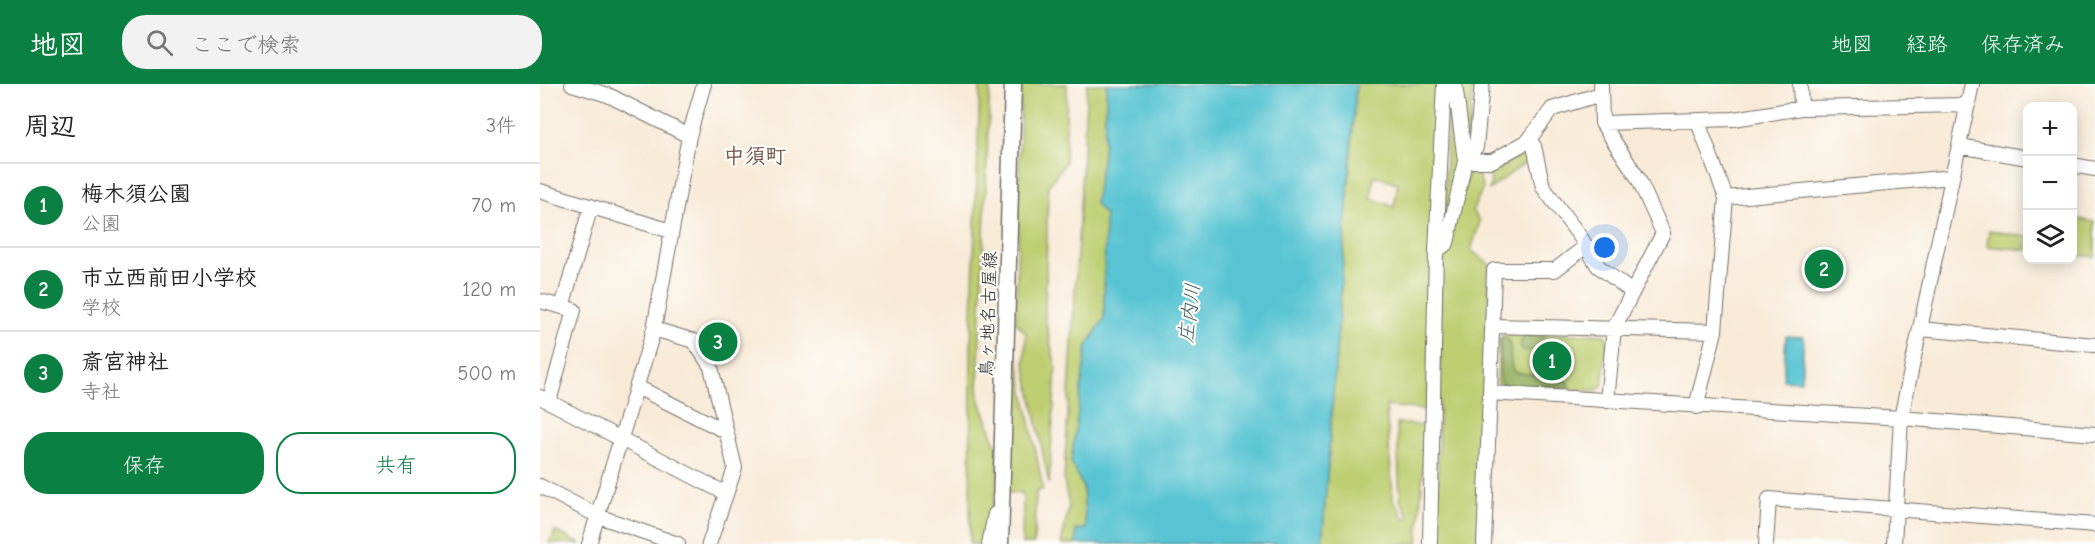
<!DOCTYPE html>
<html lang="ja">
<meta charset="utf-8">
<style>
:root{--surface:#fff;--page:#f2f2f2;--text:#222;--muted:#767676;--line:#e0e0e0;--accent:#0b8043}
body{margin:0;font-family:"Comic Neue","Klee One",sans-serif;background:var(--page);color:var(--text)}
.controls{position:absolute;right:18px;top:18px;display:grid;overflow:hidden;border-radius:12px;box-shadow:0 3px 15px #0003}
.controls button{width:54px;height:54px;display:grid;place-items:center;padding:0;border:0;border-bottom:2px solid var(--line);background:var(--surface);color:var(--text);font:30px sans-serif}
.you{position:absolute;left:1065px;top:164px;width:21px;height:21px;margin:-15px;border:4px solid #fff;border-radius:50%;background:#1a73e8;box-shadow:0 0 0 9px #1a73e833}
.badge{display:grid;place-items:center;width:39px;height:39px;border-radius:50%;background:var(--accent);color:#fff;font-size:20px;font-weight:700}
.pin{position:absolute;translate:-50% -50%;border:3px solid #fff;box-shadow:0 2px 6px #0006}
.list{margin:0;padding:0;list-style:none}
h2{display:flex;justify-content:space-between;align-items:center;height:78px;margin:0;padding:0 24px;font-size:26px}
h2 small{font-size:20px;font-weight:400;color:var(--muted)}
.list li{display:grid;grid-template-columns:39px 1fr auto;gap:18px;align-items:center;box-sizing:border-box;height:84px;padding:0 24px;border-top:2px solid var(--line)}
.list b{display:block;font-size:22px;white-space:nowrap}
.list p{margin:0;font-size:20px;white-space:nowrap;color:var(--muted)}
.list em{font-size:20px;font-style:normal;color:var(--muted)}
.actions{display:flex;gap:12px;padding:18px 24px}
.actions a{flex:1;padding:14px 0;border:2px solid var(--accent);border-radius:24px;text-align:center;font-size:21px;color:var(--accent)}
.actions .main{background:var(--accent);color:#fff}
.icon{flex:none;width:33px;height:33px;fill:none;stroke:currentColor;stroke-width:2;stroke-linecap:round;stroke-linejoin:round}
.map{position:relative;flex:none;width:1555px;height:460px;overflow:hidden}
header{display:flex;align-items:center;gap:36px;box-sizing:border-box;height:84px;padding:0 30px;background:var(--accent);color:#fff}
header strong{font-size:28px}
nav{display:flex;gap:33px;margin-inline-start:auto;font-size:21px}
.search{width:420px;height:54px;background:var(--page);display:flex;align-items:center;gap:15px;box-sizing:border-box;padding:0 21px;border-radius:24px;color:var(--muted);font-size:22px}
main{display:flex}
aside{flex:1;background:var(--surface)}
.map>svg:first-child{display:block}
</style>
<header>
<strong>地図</strong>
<div class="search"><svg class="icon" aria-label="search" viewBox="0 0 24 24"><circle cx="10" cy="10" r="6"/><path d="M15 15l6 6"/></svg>ここで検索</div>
<nav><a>地図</a><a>経路</a><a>保存済み</a></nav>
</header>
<main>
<aside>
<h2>周辺<small>3件</small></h2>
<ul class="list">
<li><span class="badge">1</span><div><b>梅木須公園</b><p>公園</p></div><em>70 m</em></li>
<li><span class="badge">2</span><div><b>市立西前田小学校</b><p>学校</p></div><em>120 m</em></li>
<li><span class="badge">3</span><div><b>斎宮神社</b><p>寺社</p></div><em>500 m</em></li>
</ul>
<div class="actions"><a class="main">保存</a><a>共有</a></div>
</aside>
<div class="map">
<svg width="1555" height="460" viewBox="0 0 1555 460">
<rect width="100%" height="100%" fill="#fdfcf7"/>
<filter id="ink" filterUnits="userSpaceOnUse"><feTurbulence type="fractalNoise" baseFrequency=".0167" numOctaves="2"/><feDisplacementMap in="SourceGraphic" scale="12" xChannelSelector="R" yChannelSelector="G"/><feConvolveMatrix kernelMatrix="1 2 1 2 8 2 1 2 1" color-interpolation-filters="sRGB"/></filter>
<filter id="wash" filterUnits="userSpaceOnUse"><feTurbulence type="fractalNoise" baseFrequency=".008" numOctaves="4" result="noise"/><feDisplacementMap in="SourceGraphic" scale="24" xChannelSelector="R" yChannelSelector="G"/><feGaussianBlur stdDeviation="1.35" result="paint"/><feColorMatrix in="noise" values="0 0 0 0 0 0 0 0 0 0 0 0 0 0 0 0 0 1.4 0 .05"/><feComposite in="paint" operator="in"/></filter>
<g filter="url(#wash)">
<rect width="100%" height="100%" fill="#f8ead7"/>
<path fill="#bece71" stroke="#747c4e" stroke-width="1.5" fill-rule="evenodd" d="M 440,0 L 450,0 L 438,301 L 439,314 L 459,369 L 457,403 L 445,460 L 430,460 L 431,261 Z
M 481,0 L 527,0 L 525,79 L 508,102 L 505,234 L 516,284 L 509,400 L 485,279 L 486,249 L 476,238 Z
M 547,0 L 567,0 L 563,70 L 555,120 L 565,131 L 564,235 L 547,262 L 532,378 L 543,403 L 546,445 L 536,446 L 536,460 L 521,460 L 529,422 L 524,397 Z
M 816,0 L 901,0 L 887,326 L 846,322 L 853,415 L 865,435 L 870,433 L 860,416 L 857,339 L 886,342 L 878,460 L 782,460 ZM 834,92 L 858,99 L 854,123 L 831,114 Z
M 909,0 L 922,78 L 903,154 Z
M 918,0 L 933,0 L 928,66 Z
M 986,68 L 992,73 L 949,106 L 951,96 L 947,87 L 959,85 Z
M 936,86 L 943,104 L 932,127 L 940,137 L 931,166 L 950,181 L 939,460 L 897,460 L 901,184 L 928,91 Z
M 1533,134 L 1555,138 L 1555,173 L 1533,171 Z
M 1449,146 L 1487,153 L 1487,166 L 1447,162 Z
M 1063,250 L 1068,255 L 1062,302 L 1056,307 L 963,302 L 957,298 L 959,256 L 963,251 Z
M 475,276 L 478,276 L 503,405 L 496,408 L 494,460 L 482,460 L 483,409 L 468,409 Z
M 15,447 L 41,460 L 9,459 Z"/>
<path fill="#96b163" stroke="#606e47" stroke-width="1.5" d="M 987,252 L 1004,253 L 1008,260 C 1003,270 993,267 983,266 L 980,260 L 983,254 Z
M 963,254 L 968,255 C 973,266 968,278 974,288 L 1027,296 L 1030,303 L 964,301 L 960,297 L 960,257 Z"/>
<path fill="#59c4d3" stroke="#42787f" stroke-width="1.5" d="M 567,0 L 816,0 L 782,460 L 536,460 L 536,446 L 546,445 L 543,403 L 531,378 L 547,262 L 564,235 L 565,131 L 555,120 L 563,70 Z
M 1246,252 L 1264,253 L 1261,297 L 1243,296 Z"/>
</g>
<g filter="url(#ink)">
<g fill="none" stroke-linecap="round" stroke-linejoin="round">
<g stroke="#736e67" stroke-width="16">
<path id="minor" d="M 32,0 L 68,11 L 149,52
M 915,0 L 925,77 L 952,77 L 988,57 L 1012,25 L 1061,10
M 1061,0 L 1062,39 L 1098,94 L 1123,149 L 1074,244 L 1067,317
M 1260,0 L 1261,24
M 1062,39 L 1194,35 L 1261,24 L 1428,21
M 988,57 L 994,62 L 1003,103 L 1041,154 L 1058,182 L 1092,208
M 1419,62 L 1488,74
M 1532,81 L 1555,85
M 0,107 L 131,147
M 1186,114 L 1412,93
M 896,167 L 907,159 L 925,77 L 936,63 L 942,0
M 0,217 L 34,226 L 9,318
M 22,223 L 51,122
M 952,242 L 1175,247
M 114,245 L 154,257 L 171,283 L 195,384 L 169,460
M 1380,245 L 1555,261
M 97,303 L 185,347
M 950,309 L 954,186 L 1015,186 L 1046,162
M 0,313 L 185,409
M 1156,323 L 1175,247 L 1186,114 L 1158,38
M 0,402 L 58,432 L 138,460
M 49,460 L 114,245 L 149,52 L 164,0
M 449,460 L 455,430
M 890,460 L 896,167 L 904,0
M 944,460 L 950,309 L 1361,334 L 1555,350
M 1226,460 L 1229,415 L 1555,441
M 1354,460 L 1361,334 L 1432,0"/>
</g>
<g stroke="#736e67" stroke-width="19">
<path id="major" d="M 460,460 L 473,0"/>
</g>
<use href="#minor" stroke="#fff" stroke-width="14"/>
<use href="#major" stroke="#fff" stroke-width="16"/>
</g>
</g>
<g text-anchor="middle" stroke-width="4.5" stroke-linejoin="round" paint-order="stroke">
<g font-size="18" fill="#2b2b2b" stroke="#fdfcf7">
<text transform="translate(448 230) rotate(-88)" y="6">鳥ヶ地名古屋線</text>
</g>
<g font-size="20" font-style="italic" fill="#3b6166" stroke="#fdfcf7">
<text transform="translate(649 229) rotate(-83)" y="7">庄内川</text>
</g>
<g font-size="21" font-weight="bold" fill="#6e524a" stroke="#fdfcf7">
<text x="215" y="79">中須町</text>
</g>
</g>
</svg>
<div class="controls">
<button>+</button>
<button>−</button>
<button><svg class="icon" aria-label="layers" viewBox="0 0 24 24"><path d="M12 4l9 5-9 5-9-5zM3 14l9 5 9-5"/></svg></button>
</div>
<div class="you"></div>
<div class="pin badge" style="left:1012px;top:277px">1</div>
<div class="pin badge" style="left:1284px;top:185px">2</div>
<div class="pin badge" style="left:178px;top:258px">3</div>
</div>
</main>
